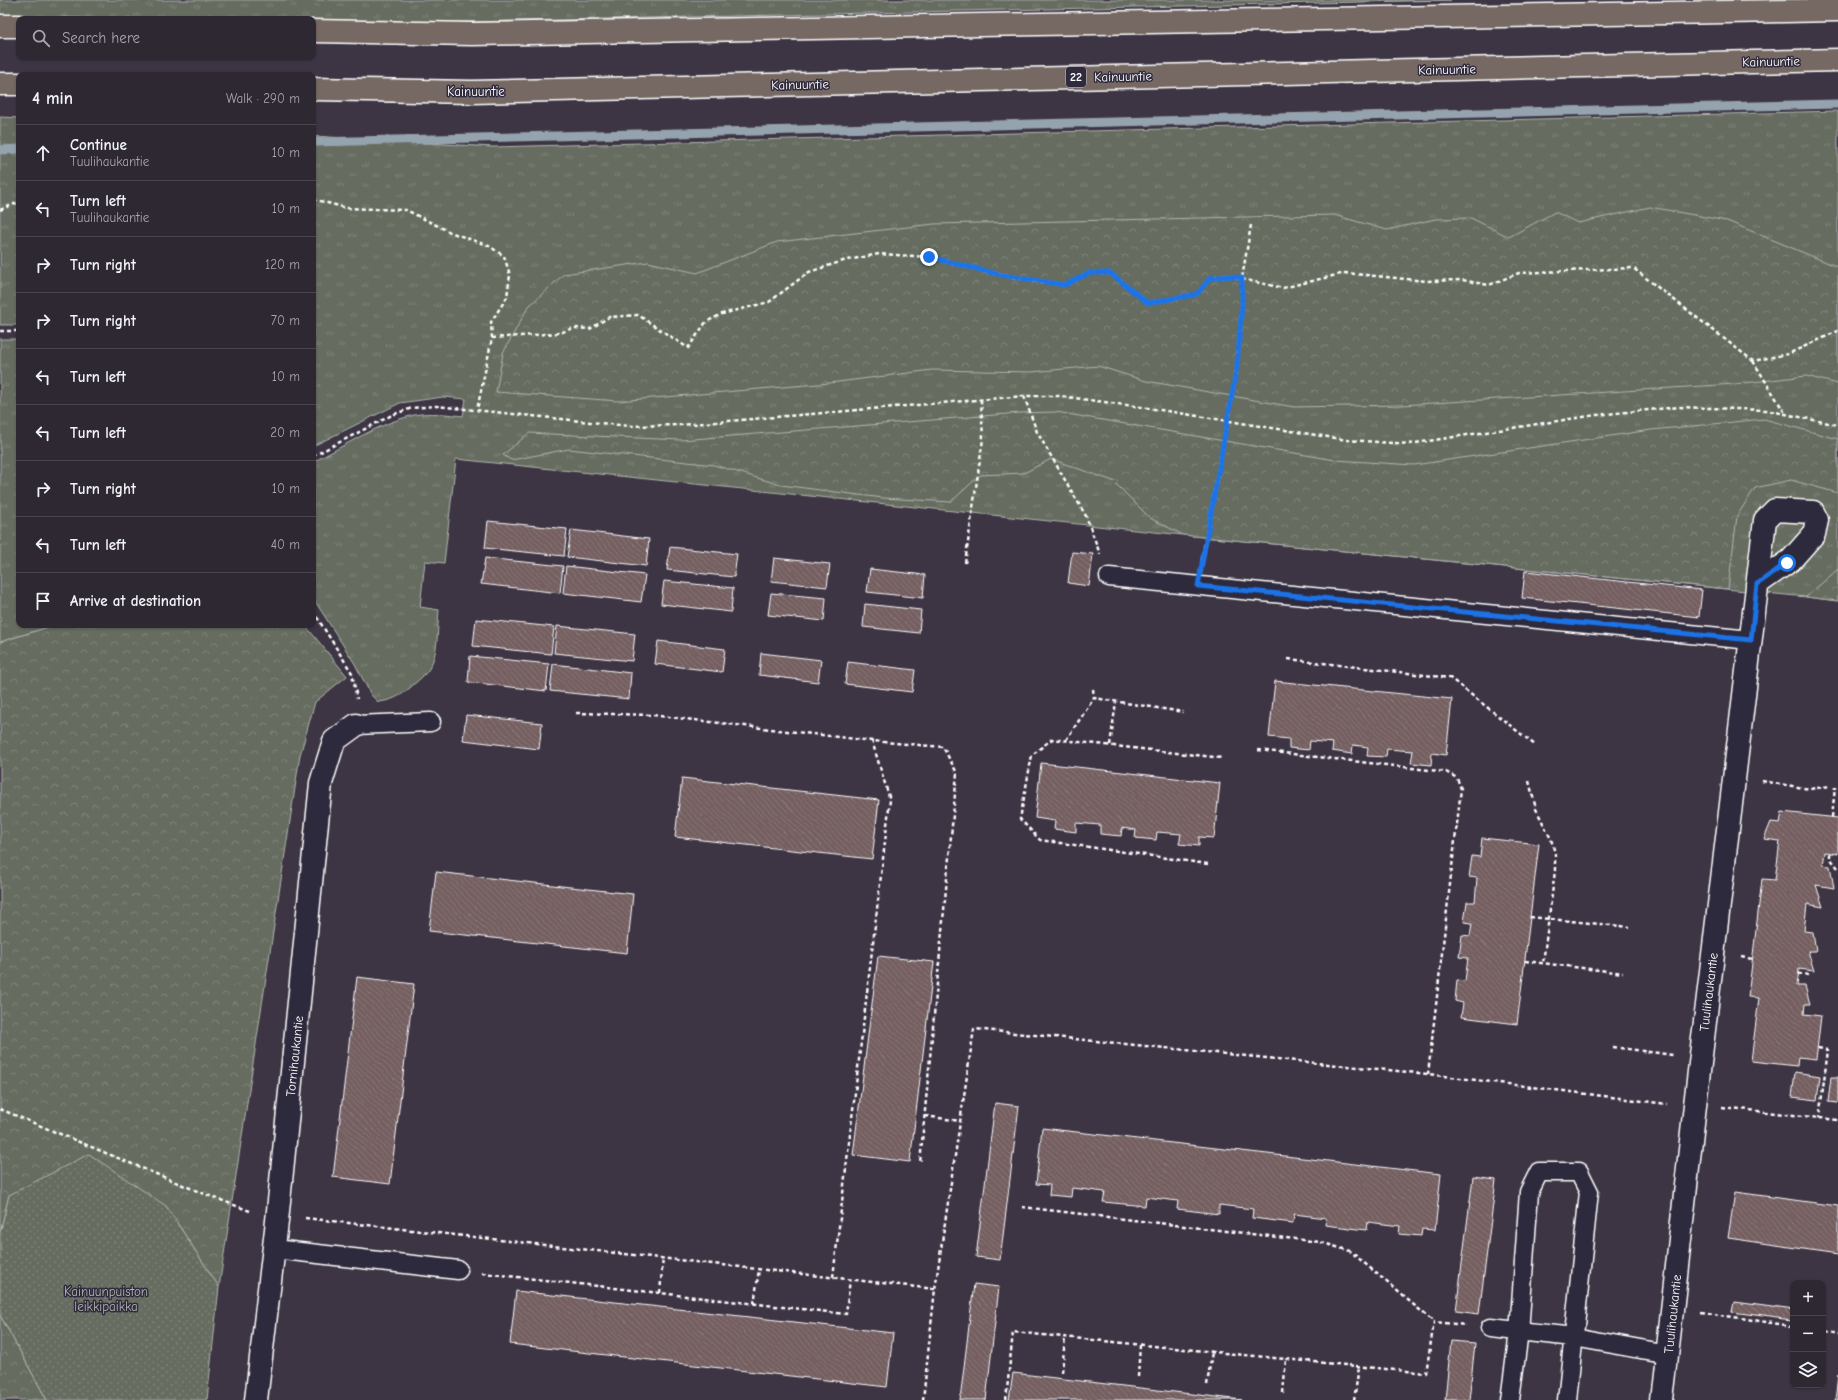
<!DOCTYPE html>
<meta charset="utf-8">
<style>
:root{--surface:#2e2833;--page:#3a343f;--text:#f1f3f6;--muted:#a7a6ac;--line:#49444e}
body{margin:0;font-family:"Comic Neue",sans-serif;background:var(--page);color:var(--text)}
.controls{position:absolute;right:12px;bottom:12px;display:grid;overflow:hidden;border-radius:8px;box-shadow:0 1px 3px #0004}
.controls button{width:36px;height:36px;display:grid;place-items:center;padding:0;border:0;border-bottom:1px solid var(--line);background:var(--surface);color:var(--text);font:20px sans-serif}
.stop{position:absolute;width:12px;height:12px;margin:-9px;border:3px solid #1a73e8;border-radius:50%;background:#fff}
.stop.end{background:#1a73e8;border-color:#fff;box-shadow:0 1px 4px #0008}
.list{margin:0;padding:0;list-style:none}
h2{display:flex;justify-content:space-between;align-items:center;height:52px;margin:0;padding:0 16px;font-size:17px}
h2 small{font-size:13px;font-weight:400;color:var(--muted)}
.list li{display:grid;grid-template-columns:26px 1fr auto;gap:12px;align-items:center;box-sizing:border-box;height:56px;padding:0 16px;border-top:1px solid var(--line)}
.list b{display:block;font-size:15px;white-space:nowrap}
.list p{margin:0;font-size:13px;white-space:nowrap;color:var(--muted)}
.list em{font-size:13px;font-style:normal;color:var(--muted)}
.icon{flex:none;width:22px;height:22px;fill:none;stroke:currentColor;stroke-width:2;stroke-linecap:round;stroke-linejoin:round}
.map{position:relative;flex:none;width:1838px;height:1400px;overflow:hidden}
.search{position:absolute;background:var(--surface);box-shadow:0 1px 3px #0004;left:16px;top:16px;width:300px;height:44px;display:flex;align-items:center;gap:10px;box-sizing:border-box;padding:0 14px;border-radius:8px;color:var(--muted);font-size:15px}
.panel{position:absolute;background:var(--surface);box-shadow:0 1px 3px #0004;left:16px;top:72px;width:300px;height:556px;border-radius:8px}
.map>svg:first-child{display:block}
</style>
<div class="map">
<svg width="1838" height="1400" viewBox="0 0 1838 1400">
<defs>
<pattern id="grass-tufts" width="24" height="20" patternUnits="userSpaceOnUse"><rect width="24" height="20" fill="#666d60"/><path d="M3 7l-1-3M5 7V3M7 7l1-3M15 17l-1-3M17 17v-4M19 17l1-3" fill="none" stroke="#7d8378"/></pattern>
<pattern id="forest-crowns" width="20" height="18" patternUnits="userSpaceOnUse"><rect width="20" height="18" fill="#666d60"/><path d="M2 6a3 3 0 1 1 6 0M12 15a3 3 0 1 1 6 0" fill="none" stroke="#7d8378"/></pattern>
<pattern id="park-dots" width="8" height="8" patternUnits="userSpaceOnUse"><rect width="8" height="8" fill="#666d60"/><path d="M2 2h.1M6 6h.1" fill="none" stroke="#7d8378" stroke-width="1.8" stroke-linecap="round"/></pattern>
<pattern id="building-back-hatch" width="6" height="6" patternUnits="userSpaceOnUse"><rect width="6" height="6" fill="#745f61"/><path d="M-1 5l2 2M0 0l6 6M5-1l2 2" fill="none" stroke="#897779"/></pattern>
</defs>
<rect width="100%" height="100%" fill="#3d3544"/>
<filter id="ink" filterUnits="userSpaceOnUse"><feTurbulence type="fractalNoise" baseFrequency=".025" numOctaves="2"/><feDisplacementMap in="SourceGraphic" scale="8" xChannelSelector="R" yChannelSelector="G"/><feConvolveMatrix kernelMatrix="1 2 1 2 8 2 1 2 1" color-interpolation-filters="sRGB"/></filter>
<g filter="url(#ink)">
<path fill="url(#grass-tufts)" stroke="#b2b6b0" d="M 0,0 L 1451,0 L 379,24 L 313,23 L 313,19 L 144,19 L 0,16 Z
M 1838,111 L 1838,601 L 1806,597 L 1183,535 L 456,459 L 444,563 L 425,561 L 420,607 L 439,610 C 437,628 439,651 430,667 C 426,675 417,681 411,687 C 401,696 391,701 378,702 L 371,695 L 355,664 L 313,598 L 313,462 C 344,446 379,423 414,415 C 430,412 447,414 463,416 L 466,399 L 443,397 L 400,403 L 313,446 L 313,136 L 493,147 Z
M 0,117 L 19,118 L 19,325 L 0,325 Z
M 0,339 L 19,339 L 19,625 L 55,625 L 0,642 Z"/>
<path fill="url(#forest-crowns)" stroke="#b2b6b0" d="M 1650,207 L 1727,221 L 1838,267 L 1838,384 L 1806,376 L 1735,384 L 1402,405 L 1294,407 L 1146,381 L 1098,366 L 1031,372 L 932,370 L 830,383 L 618,401 L 496,392 L 503,353 L 528,307 L 564,274 L 648,262 L 697,273 L 777,242 L 934,224 L 1334,215 L 1387,230 L 1435,219 L 1471,218 L 1509,237 L 1555,212 L 1578,223 Z
M 1056,412 L 1335,460 L 1414,465 L 1651,430 L 1764,419 L 1838,439 L 1838,493 L 1791,480 L 1755,488 L 1737,516 L 1728,589 L 1183,535 L 1150,518 L 1113,481 L 1051,459 L 1024,473 L 980,475 L 951,502 L 883,498 L 781,485 L 714,465 L 569,449 L 511,460 L 503,455 L 529,433 L 681,440 L 1020,413 Z
M 1838,569 L 1838,601 L 1806,597 Z
M 55,625 L 305,625 L 347,676 L 315,702 L 300,755 L 219,1287 L 166,1206 L 9,1195 L 0,1233 L 0,642 Z
M 0,1315 L 47,1400 L 0,1400 Z"/>
<path fill="url(#park-dots)" stroke="#b2b6b0" d="M 89,1154 L 166,1206 L 219,1287 L 207,1400 L 47,1400 L 0,1315 L 0,1233 L 9,1195 Z"/>
<g fill="none" stroke-linecap="round" stroke-linejoin="round">
<path stroke="#95a3ae" stroke-width="9" d="M 313,142 L 1838,104
M 0,150 L 19,149"/>
</g>
<path fill="url(#building-back-hatch)" stroke="#fff" d="M 488,521 L 567,529 L 564,556 L 485,548 Z
M 571,530 L 649,539 L 646,566 L 567,557 Z
M 670,547 L 737,554 L 734,577 L 667,570 Z
M 1072,552 L 1093,554 L 1089,586 L 1068,583 Z
M 485,558 L 563,566 L 560,593 L 481,584 Z
M 774,558 L 830,564 L 827,587 L 771,581 Z
M 566,566 L 645,575 L 641,602 L 563,593 Z
M 870,569 L 925,575 L 923,598 L 867,592 Z
M 1525,571 L 1702,590 L 1699,617 L 1522,598 Z
M 664,581 L 733,588 L 731,612 L 661,604 Z
M 771,593 L 826,598 L 824,621 L 768,615 Z
M 865,604 L 921,610 L 919,633 L 863,627 Z
M 476,619 L 554,627 L 551,654 L 473,646 Z
M 557,626 L 635,634 L 632,661 L 554,653 Z
M 658,641 L 725,649 L 722,672 L 655,664 Z
M 761,653 L 821,660 L 818,682 L 759,675 Z
M 470,656 L 549,664 L 546,691 L 468,682 Z
M 848,662 L 915,670 L 912,692 L 845,684 Z
M 553,664 L 631,673 L 629,699 L 550,691 Z
M 1275,681 L 1452,699 L 1446,755 L 1432,753 L 1431,765 L 1411,763 L 1413,751 L 1387,749 L 1386,757 L 1367,756 L 1368,747 L 1353,745 L 1352,754 L 1332,751 L 1333,743 L 1310,741 L 1309,750 L 1289,748 L 1289,739 L 1269,737 Z
M 466,715 L 542,723 L 539,749 L 463,740 Z
M 1041,763 L 1220,783 L 1214,838 L 1199,837 L 1199,846 L 1179,844 L 1181,834 L 1157,832 L 1156,840 L 1135,838 L 1136,830 L 1122,828 L 1121,836 L 1100,834 L 1100,825 L 1076,823 L 1076,832 L 1054,829 L 1055,821 L 1035,818 Z
M 682,778 L 879,800 L 872,859 L 675,837 Z
M 1782,812 L 1838,818 L 1838,854 L 1825,852 L 1823,865 L 1830,866 L 1834,888 L 1816,885 L 1823,907 L 1807,904 L 1804,931 L 1813,932 L 1816,951 L 1808,951 L 1814,971 L 1799,969 L 1797,986 L 1805,986 L 1810,1004 L 1805,1004 L 1804,1014 L 1821,1016 L 1816,1059 L 1798,1057 L 1797,1066 L 1751,1061 L 1759,998 L 1748,997 L 1762,879 L 1775,880 L 1780,841 L 1764,839 L 1771,822 L 1780,823 Z
M 1482,838 L 1539,844 L 1517,1024 L 1461,1017 L 1463,1003 L 1455,1001 L 1457,980 L 1465,981 L 1468,958 L 1459,957 L 1462,935 L 1470,936 L 1472,923 L 1464,922 L 1467,902 L 1475,902 L 1477,878 L 1469,877 L 1472,856 L 1480,857 Z
M 436,872 L 633,894 L 627,953 L 429,931 Z
M 878,956 L 934,962 L 910,1162 L 853,1155 Z
M 357,977 L 414,984 L 390,1184 L 333,1177 Z
M 1795,1072 L 1820,1076 L 1817,1100 L 1792,1097 Z
M 1831,1077 L 1838,1077 L 1838,1103 L 1828,1102 Z
M 995,1103 L 1019,1106 L 1000,1260 L 976,1257 Z
M 1042,1128 L 1441,1174 L 1435,1230 L 1422,1229 L 1421,1236 L 1399,1234 L 1400,1226 L 1368,1222 L 1367,1230 L 1325,1225 L 1326,1218 L 1294,1214 L 1293,1223 L 1252,1218 L 1253,1209 L 1219,1205 L 1219,1214 L 1177,1209 L 1178,1201 L 1146,1197 L 1145,1206 L 1103,1202 L 1105,1192 L 1072,1188 L 1071,1197 L 1049,1195 L 1050,1185 L 1036,1184 Z
M 1473,1177 L 1496,1180 L 1479,1314 L 1456,1311 Z
M 1735,1192 L 1838,1206 L 1838,1254 L 1728,1238 Z
M 974,1284 L 999,1287 L 986,1400 L 960,1400 Z
M 516,1291 L 893,1333 L 887,1387 L 510,1344 Z
M 1734,1302 L 1793,1310 L 1793,1320 L 1732,1312 Z
M 1451,1341 L 1475,1343 L 1469,1400 L 1445,1400 Z
M 1013,1373 L 1242,1400 L 1009,1400 Z
M 1838,1374 L 1838,1400 L 1835,1400 Z"/>
<g fill="none" stroke-linecap="round" stroke-linejoin="round">
<g stroke="#fff" stroke-width="21">
<path id="service" d="M 1109,577 L 1751,640
M 356,725 L 431,722
M 274,1249 L 458,1270
M 1490,1328 L 1574,1337 L 1668,1354
M 1510,1400 L 1519,1332 L 1529,1192 L 1539,1172 L 1579,1172 L 1589,1192 L 1567,1400"/>
</g>
<g stroke="#fff" stroke-width="25">
<path id="minor" d="M 256,1400 L 277,1221 L 321,783 L 334,741 L 356,725
M 1662,1400 L 1695,1105 L 1765,520 L 1775,510 L 1813,512 L 1817,520 L 1814,534 L 1791,560 L 1757,584"/>
</g>
<g stroke="#fff" stroke-width="25">
<path id="trunk" d="M 0,26 L 19,26
M 313,31 L 472,34 L 1838,10
M 0,84 L 19,84
M 313,89 L 472,92 L 1838,60"/>
</g>
<path stroke="#fff" stroke-width="2.5" stroke-dasharray="4 3" stroke-linecap="butt" d="M 313,199 L 346,208 L 406,210 L 450,232 L 489,246 L 504,256 L 510,275 L 507,297 L 491,322 L 492,338 L 477,410
M 0,210 L 19,202
M 0,331 L 19,331
M 492,338 L 560,333 L 573,328 L 590,329 L 609,317 L 638,315 L 688,348 L 706,322 L 722,314 L 769,302 L 809,272 L 843,261 L 879,254 L 929,257 L 1002,275 L 1065,285 L 1089,273 L 1110,273 L 1148,303 L 1197,294 L 1210,278 L 1228,276 L 1283,288 L 1345,273 L 1426,281 L 1462,280 L 1489,285 L 1519,273 L 1633,268 L 1753,361 L 1788,354 L 1838,331
M 1753,361 L 1785,413
M 1024,396 L 1037,432 L 1086,516 L 1100,554
M 313,456 L 392,415 L 412,408 L 436,406 L 629,426 L 681,425 L 1024,396 L 1060,396 L 1148,408 L 1347,440 L 1409,444 L 1596,415 L 1679,407 L 1766,410 L 1838,425
M 1202,561 L 1237,366 L 1242,305 L 1242,278 L 1251,225
M 965,563 L 983,439 L 981,400
M 313,611 L 352,673 L 357,699
M 1288,659 L 1450,678 L 1535,745
M 1093,689 L 1094,698
M 576,713 L 652,715 L 872,741 L 943,747 L 957,773 L 920,1163
M 1066,740 L 1094,698 L 1183,712
M 1110,745 L 1116,702
M 1258,750 L 1446,772 L 1457,778 L 1461,789 L 1428,1074
M 1529,781 L 1536,809 L 1551,839 L 1555,853 L 1555,871 L 1543,963
M 1762,781 L 1810,789 L 1830,786
M 1832,817 L 1835,787
M 1830,853 L 1830,858 L 1838,868
M 1208,864 L 1040,840 L 1020,819 L 1032,755 L 1052,739 L 1222,758
M 1530,917 L 1630,927
M 1741,957 L 1753,959
M 1525,961 L 1623,973
M 1798,974 L 1810,975
M 1613,1047 L 1673,1055
M 1818,1048 L 1828,1050 L 1819,1118
M 1722,1107 L 1838,1120
M 0,1109 L 202,1193 L 250,1211
M 925,1116 L 960,1121
M 1022,1207 L 1320,1242 L 1350,1251 L 1434,1322
M 305,1218 L 935,1289
M 482,1273 L 846,1314 L 850,1279
M 833,1277 L 890,800 L 872,741
M 660,1293 L 663,1258
M 754,1304 L 759,1269
M 1700,1312 L 1793,1326
M 1823,1330 L 1838,1333
M 1062,1372 L 1065,1337
M 1138,1377 L 1140,1345
M 1207,1385 L 1212,1352
M 1283,1393 L 1286,1359
M 923,1400 L 935,1289 L 974,1029 L 1428,1074 L 1667,1104
M 1006,1400 L 1013,1332 L 1426,1373 L 1434,1322 L 1466,1325
M 1354,1400 L 1359,1367"/>
<use href="#service" stroke="#2f2a3d" stroke-width="18"/>
<use href="#minor" stroke="#2f2a3d" stroke-width="22"/>
<use href="#trunk" stroke="#766964" stroke-width="22"/>
</g>
</g>
<g fill="none" stroke-linecap="round" stroke-linejoin="round" filter="url(#ink)">
<path stroke="#1a73e8" stroke-width="5" d="M 929,257 L 1002,275 L 1065,285 L 1089,273 L 1110,273 L 1148,303 L 1197,294 L 1210,278 L 1228,276 L 1242,278 L 1242,305 L 1237,366 L 1198,586 L 1751,640 L 1757,584 L 1787,563"/>
</g>
<g text-anchor="middle" stroke-width="3" stroke-linejoin="round" paint-order="stroke">
<rect fill="#2f2a3d" stroke="#c1bfc5" stroke-width="1" x="1066" y="67" width="20" height="20" rx="3"/>
<g font-size="12" font-weight="bold" fill="#fff">
<text x="1076" y="81">22</text>
</g>
<g font-size="13" fill="#fff" stroke="#2f2a3d">
<text transform="translate(1771 61) rotate(-1)" y="5">Kainuuntie</text>
<text transform="translate(1447 69) rotate(-1)" y="5">Kainuuntie</text>
<text transform="translate(1123 76) rotate(-1)" y="5">Kainuuntie</text>
<text transform="translate(800 84) rotate(-1)" y="5">Kainuuntie</text>
<text x="476" y="96">Kainuuntie</text>
<text transform="translate(1708 992) rotate(-83)" y="5">Tuulihaukantie</text>
<text transform="translate(294 1056) rotate(-84)" y="5">Tornihaukantie</text>
<text transform="translate(1672 1314) rotate(-84)" y="5">Tuulihaukantie</text>
</g>
<g font-size="13" fill="#b2b6b0" stroke="#2f2a3d">
<text x="106" y="1296">Kainuunpuiston<tspan x="106" dy="15">leikkipaikka</tspan></text>
</g>
</g>
</svg>
<div class="controls">
<button>+</button>
<button>−</button>
<button><svg class="icon" aria-label="layers" viewBox="0 0 24 24"><path d="M12 4l9 5-9 5-9-5zM3 14l9 5 9-5"/></svg></button>
</div>
<div class="stop" style="left:1787px;top:563px"></div>
<div class="stop end" style="left:929px;top:257px"></div>
<div class="search"><svg class="icon" aria-label="search" viewBox="0 0 24 24"><circle cx="10" cy="10" r="6"/><path d="M15 15l6 6"/></svg>Search here</div>
<section class="panel">
<h2>4 min<small>Walk · 290 m</small></h2>
<ul class="list">
<li><svg class="icon" aria-label="ahead" viewBox="0 0 24 24"><path d="M12 20V5M6 11l6-6 6 6"/></svg><div><b>Continue</b><p>Tuulihaukantie</p></div><em>10 m</em></li>
<li><svg class="icon" aria-label="left" viewBox="0 0 24 24"><path d="M17 20v-9H6M10 6l-5 5 5 5"/></svg><div><b>Turn left</b><p>Tuulihaukantie</p></div><em>10 m</em></li>
<li><svg class="icon" aria-label="right" viewBox="0 0 24 24"><path d="M7 20v-9h11M14 6l5 5-5 5"/></svg><div><b>Turn right</b></div><em>120 m</em></li>
<li><svg class="icon" aria-label="right" viewBox="0 0 24 24"><path d="M7 20v-9h11M14 6l5 5-5 5"/></svg><div><b>Turn right</b></div><em>70 m</em></li>
<li><svg class="icon" aria-label="left" viewBox="0 0 24 24"><path d="M17 20v-9H6M10 6l-5 5 5 5"/></svg><div><b>Turn left</b></div><em>10 m</em></li>
<li><svg class="icon" aria-label="left" viewBox="0 0 24 24"><path d="M17 20v-9H6M10 6l-5 5 5 5"/></svg><div><b>Turn left</b></div><em>20 m</em></li>
<li><svg class="icon" aria-label="right" viewBox="0 0 24 24"><path d="M7 20v-9h11M14 6l5 5-5 5"/></svg><div><b>Turn right</b></div><em>10 m</em></li>
<li><svg class="icon" aria-label="left" viewBox="0 0 24 24"><path d="M17 20v-9H6M10 6l-5 5 5 5"/></svg><div><b>Turn left</b></div><em>40 m</em></li>
<li><svg class="icon" aria-label="arrive" viewBox="0 0 24 24"><path d="M6 21V4h12l-3 4 3 4H6"/></svg><div><b>Arrive at destination</b></div></li>
</ul>
</section>
</div>
